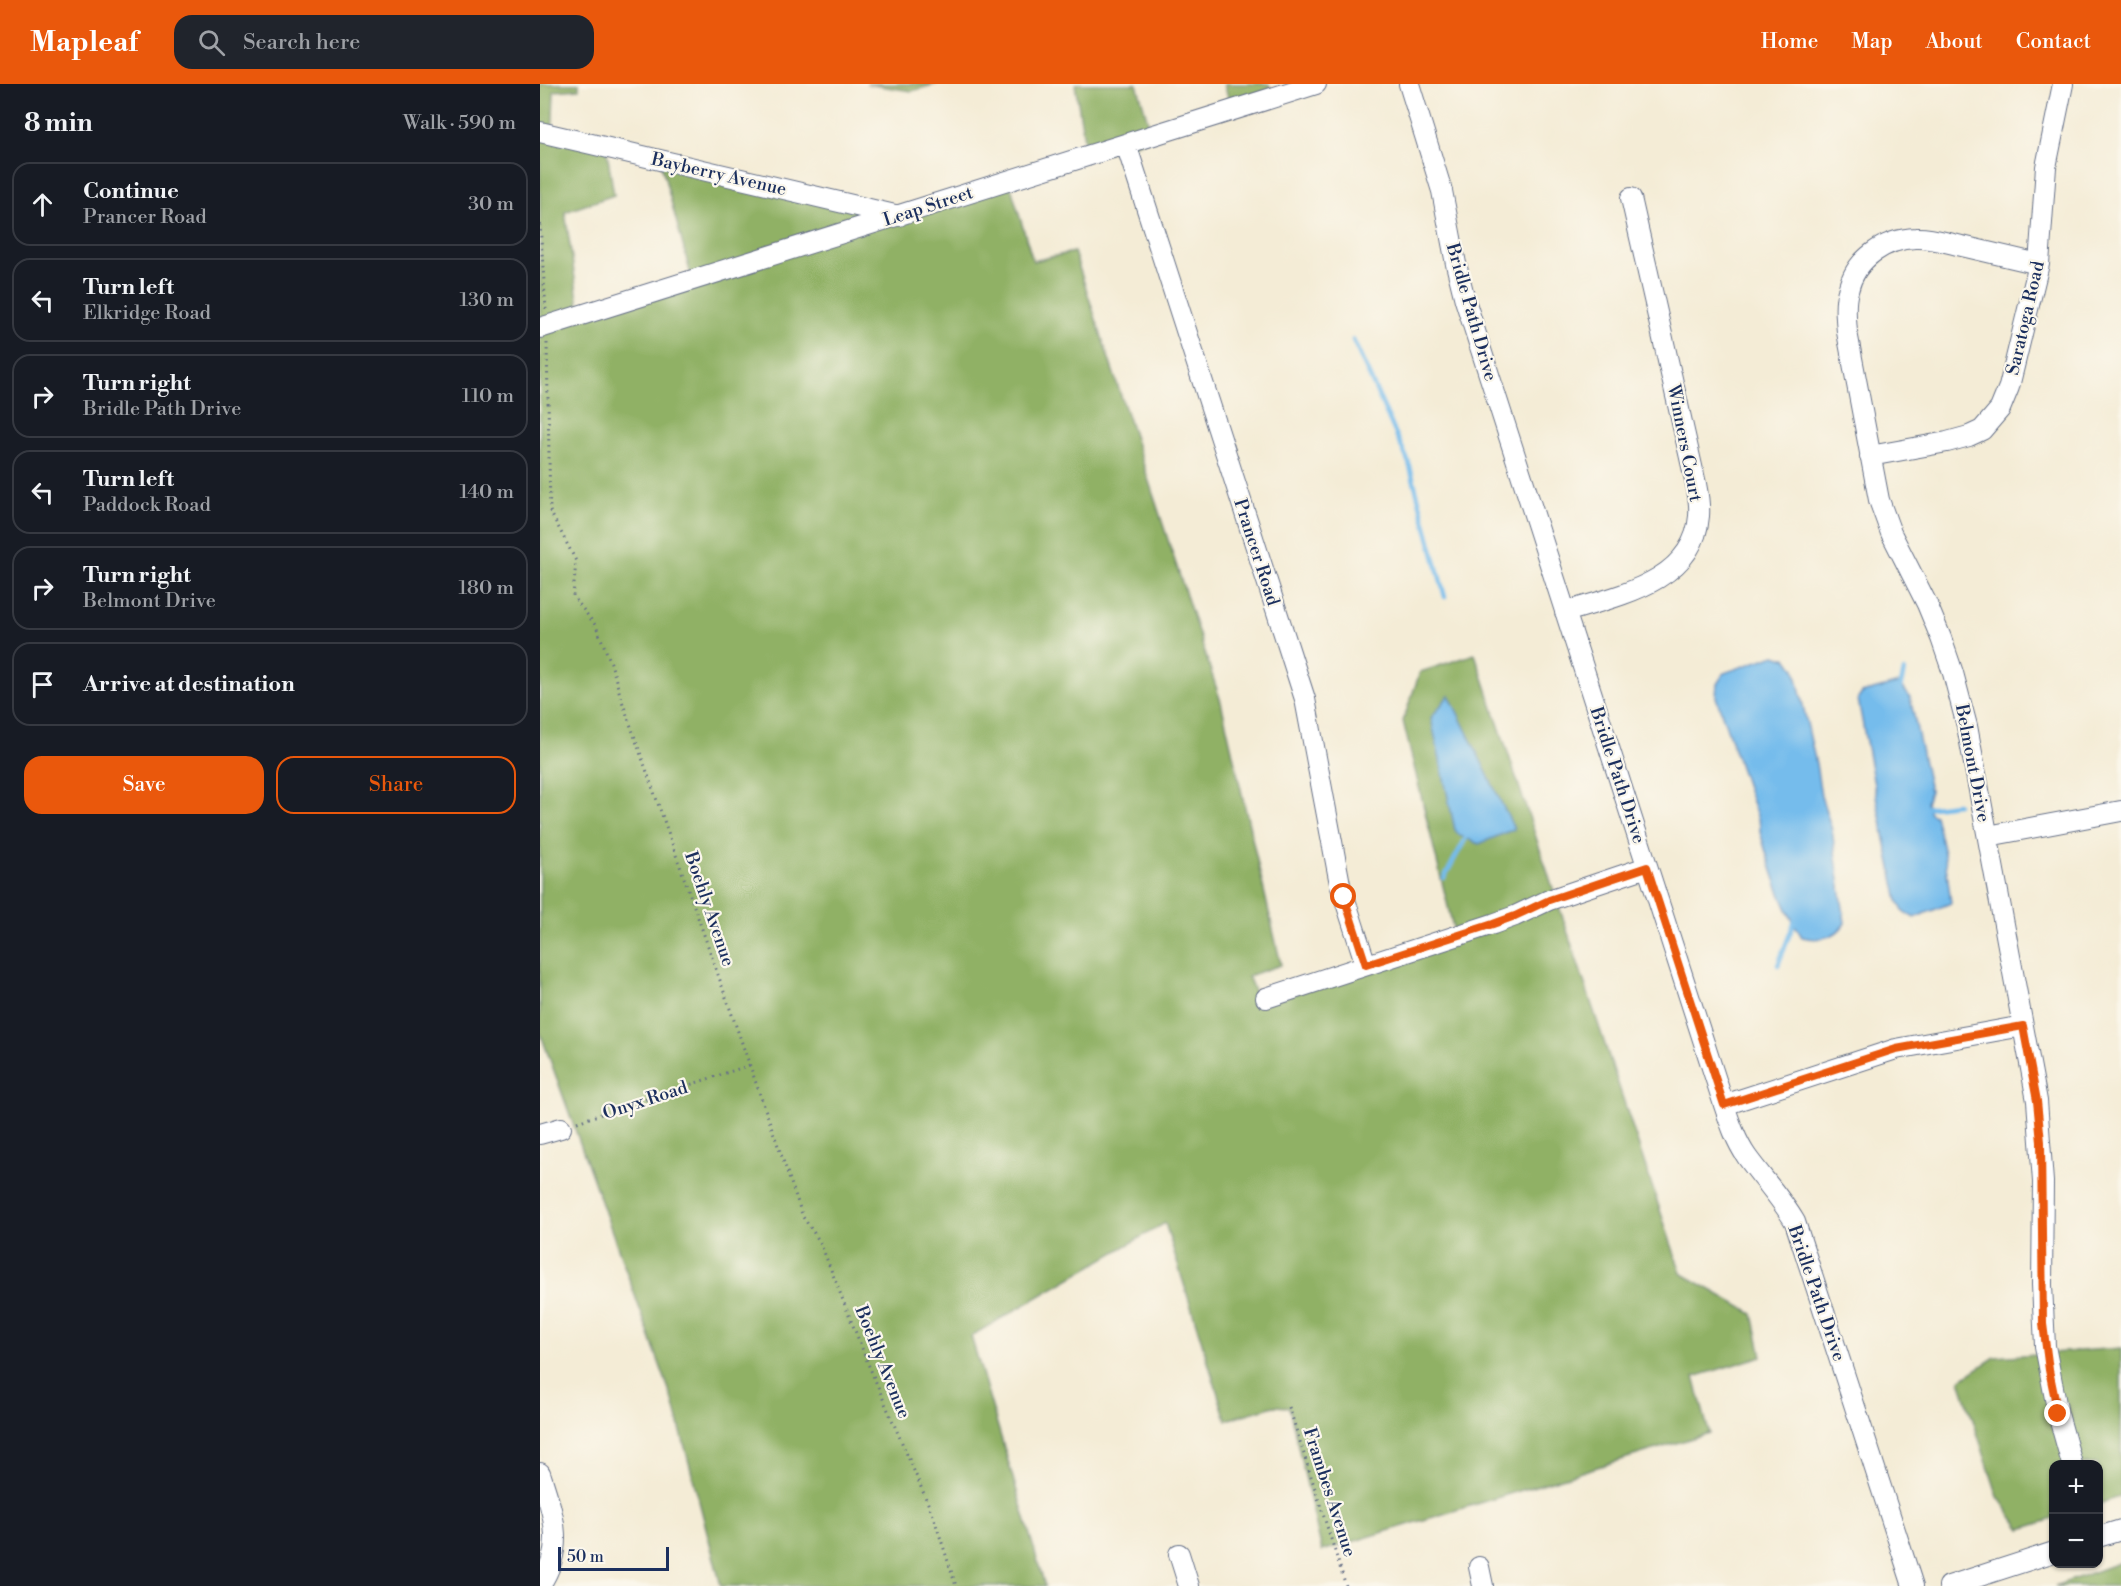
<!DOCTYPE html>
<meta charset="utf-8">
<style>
:root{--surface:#171b24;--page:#20242c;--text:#f1f3f6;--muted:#9ea1a6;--line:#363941;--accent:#ea580c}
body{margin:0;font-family:"Libre Bodoni",serif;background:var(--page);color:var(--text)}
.controls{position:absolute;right:18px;bottom:18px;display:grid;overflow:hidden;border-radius:12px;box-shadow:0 2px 4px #0004}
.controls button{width:54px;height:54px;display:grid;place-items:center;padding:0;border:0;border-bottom:2px solid var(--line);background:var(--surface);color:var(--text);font:30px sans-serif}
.scale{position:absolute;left:18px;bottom:15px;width:111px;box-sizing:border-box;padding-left:6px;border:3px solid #1b2f5e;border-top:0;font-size:16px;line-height:21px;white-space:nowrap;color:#1b2f5e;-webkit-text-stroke:4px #fbf7ec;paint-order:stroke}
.stop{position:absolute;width:18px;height:18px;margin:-14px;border:4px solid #ea580c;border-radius:50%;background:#fff}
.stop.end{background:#ea580c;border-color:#fff;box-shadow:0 2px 6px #0008}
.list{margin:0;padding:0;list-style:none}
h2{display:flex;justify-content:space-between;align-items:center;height:78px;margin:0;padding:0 24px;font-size:26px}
h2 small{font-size:20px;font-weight:400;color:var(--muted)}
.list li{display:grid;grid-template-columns:39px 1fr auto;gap:18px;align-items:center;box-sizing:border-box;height:84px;margin:0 12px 12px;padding:0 12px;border:2px solid var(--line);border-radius:18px}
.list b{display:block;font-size:22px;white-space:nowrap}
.list p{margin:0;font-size:20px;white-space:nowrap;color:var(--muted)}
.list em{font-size:20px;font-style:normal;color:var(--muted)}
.actions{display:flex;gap:12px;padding:18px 24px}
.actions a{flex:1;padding:14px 0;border:2px solid var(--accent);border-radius:18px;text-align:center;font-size:21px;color:var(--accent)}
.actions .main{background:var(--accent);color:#fff}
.icon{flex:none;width:33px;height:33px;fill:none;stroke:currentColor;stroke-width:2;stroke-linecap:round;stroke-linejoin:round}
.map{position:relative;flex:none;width:1581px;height:1502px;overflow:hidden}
header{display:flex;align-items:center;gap:36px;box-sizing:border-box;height:84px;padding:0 30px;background:var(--accent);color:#fff}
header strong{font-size:28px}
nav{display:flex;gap:33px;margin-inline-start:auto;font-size:21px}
.search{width:420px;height:54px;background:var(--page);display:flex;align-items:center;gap:15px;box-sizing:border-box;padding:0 21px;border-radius:18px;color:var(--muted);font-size:22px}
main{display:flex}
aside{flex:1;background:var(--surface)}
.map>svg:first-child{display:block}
</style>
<header>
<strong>Mapleaf</strong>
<div class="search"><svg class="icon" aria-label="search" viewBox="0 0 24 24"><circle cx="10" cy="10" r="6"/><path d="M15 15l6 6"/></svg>Search here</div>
<nav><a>Home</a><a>Map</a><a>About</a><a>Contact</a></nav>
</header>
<main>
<aside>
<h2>8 min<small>Walk · 590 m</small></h2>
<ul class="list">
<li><svg class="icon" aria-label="ahead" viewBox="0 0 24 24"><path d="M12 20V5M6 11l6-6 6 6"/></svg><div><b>Continue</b><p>Prancer Road</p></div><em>30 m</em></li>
<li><svg class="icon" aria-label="left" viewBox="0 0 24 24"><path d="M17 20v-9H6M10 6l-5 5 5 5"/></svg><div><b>Turn left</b><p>Elkridge Road</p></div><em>130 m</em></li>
<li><svg class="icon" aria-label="right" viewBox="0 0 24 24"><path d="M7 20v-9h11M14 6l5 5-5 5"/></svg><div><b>Turn right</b><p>Bridle Path Drive</p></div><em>110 m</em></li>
<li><svg class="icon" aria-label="left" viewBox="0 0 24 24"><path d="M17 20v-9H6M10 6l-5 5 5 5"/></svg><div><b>Turn left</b><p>Paddock Road</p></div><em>140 m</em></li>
<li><svg class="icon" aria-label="right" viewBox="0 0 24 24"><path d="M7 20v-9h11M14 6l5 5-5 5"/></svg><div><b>Turn right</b><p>Belmont Drive</p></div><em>180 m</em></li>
<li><svg class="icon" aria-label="arrive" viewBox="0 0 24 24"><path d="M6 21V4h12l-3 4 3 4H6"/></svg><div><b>Arrive at destination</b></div></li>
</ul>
<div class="actions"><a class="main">Save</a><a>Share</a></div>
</aside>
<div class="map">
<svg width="1581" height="1502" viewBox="0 0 1581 1502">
<rect width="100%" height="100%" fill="#fbf7ec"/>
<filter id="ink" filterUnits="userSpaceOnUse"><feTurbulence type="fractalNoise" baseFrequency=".0167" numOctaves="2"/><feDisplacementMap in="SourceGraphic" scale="12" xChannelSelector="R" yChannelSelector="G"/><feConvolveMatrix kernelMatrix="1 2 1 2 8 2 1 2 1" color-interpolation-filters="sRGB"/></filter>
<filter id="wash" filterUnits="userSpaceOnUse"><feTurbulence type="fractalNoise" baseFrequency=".008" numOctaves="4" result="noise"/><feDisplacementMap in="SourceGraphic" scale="24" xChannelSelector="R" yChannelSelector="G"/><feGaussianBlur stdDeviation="1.35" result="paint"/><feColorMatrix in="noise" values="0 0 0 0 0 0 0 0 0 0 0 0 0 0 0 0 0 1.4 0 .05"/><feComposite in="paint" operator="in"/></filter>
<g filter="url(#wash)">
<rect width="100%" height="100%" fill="#f4ecd6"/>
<path fill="#90b165" stroke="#567062" stroke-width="1.5" d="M 0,0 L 39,0 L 39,5 L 14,7 L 12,57 L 66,62 L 74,111 L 25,128 L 41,235 L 153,199 L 120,76 L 366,133 L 470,100 L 493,177 L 534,168 L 681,618 L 741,881 L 708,892 L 720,921 L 916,856 L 863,637 L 880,588 L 935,570 L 1141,1189 L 1213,1230 L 1222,1272 L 1154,1293 L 1169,1349 L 782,1467 L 749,1323 L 734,1322 L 686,1336 L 625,1139 L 431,1252 L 505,1502 L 181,1502 L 133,1317 L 0,948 Z
M 326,0 L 397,0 L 372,7 Z
M 535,0 L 597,0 L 613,54 L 547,75 Z
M 684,0 L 729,0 L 733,14 L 693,29 Z
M 1581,1264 L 1581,1412 L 1559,1420 L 1558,1380 L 1514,1380 L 1513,1435 L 1481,1445 L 1458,1413 L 1420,1296 L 1455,1273 Z
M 1581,1478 L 1581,1502 L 1515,1502 Z"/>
<path fill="#75bcec" stroke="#4876a5" stroke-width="1.5" d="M 1235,571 L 1248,575 L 1255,585 L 1276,680 L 1281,712 L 1292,746 L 1305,839 C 1296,854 1279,857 1262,853 C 1241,820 1231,785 1220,748 L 1220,741 L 1176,613 L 1177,600 L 1184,589 Z
M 1359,599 L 1370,613 L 1390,707 L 1386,719 L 1390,729 L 1395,731 L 1405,774 L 1411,819 L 1374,834 L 1363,827 L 1358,817 L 1338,722 L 1318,615 L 1322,609 Z
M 909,611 L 974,745 L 939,760 L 920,752 L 915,746 L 891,634 Z"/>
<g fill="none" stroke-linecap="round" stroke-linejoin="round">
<path stroke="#75bcec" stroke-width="4.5" d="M 813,256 L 869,379 L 905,513
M 1360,605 L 1364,587
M 1384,724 L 1417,720
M 904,794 L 926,754
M 1238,881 L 1255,836"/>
</g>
</g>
<g filter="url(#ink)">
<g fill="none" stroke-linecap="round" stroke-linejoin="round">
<g stroke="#677188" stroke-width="22">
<path id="minor" d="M 869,0 L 902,107 L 916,180 L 925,216 L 1184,1021 C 1190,1039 1196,1057 1207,1073 C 1223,1095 1241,1114 1255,1138 L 1373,1502
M 0,48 L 359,132
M 586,60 L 765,615 L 800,800 L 826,881
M 1499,180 C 1473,174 1447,168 1422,162 C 1407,159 1391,153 1376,154 C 1344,155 1315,175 1308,207 C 1304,220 1306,235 1307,248 L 1339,416 L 1351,449 L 1387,520 L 1401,554 L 1413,589 L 1427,642 L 1497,1017 L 1503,1098 L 1502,1201 L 1505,1262 L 1518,1330 L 1532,1380
M 0,244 L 776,0
M 1330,372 L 1407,358 L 1429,352 L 1442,346 L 1460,325 L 1469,303 L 1499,180 L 1506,83 L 1523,0
M 1025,528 C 1077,512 1154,498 1159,432 C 1160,421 1158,410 1156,400 L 1091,114
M 1448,752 L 1581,727
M 726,914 L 953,840 L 975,832 L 1009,816 L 1107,783
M 1184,1021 L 1356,965 L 1483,942
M 0,1050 L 21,1044
M 0,1389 C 13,1430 26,1462 0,1501
M 1558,1453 L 1581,1446
M 639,1470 L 649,1502
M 939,1483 L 943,1502
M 1409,1502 L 1514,1468"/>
</g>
<path stroke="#677188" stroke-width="3" stroke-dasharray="1.5 4.5" stroke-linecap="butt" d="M 0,140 L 6,225
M 7,259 L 10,427 L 36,477 L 33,512 L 56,542 L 71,579 L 81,614 L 263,1133 L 280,1158 L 329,1282 L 393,1431 L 416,1502
M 37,1038 L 210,981
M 749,1323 L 806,1502"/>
<use href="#minor" stroke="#fff" stroke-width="20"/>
</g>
</g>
<g fill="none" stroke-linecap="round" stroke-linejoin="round" filter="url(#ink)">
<path stroke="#ea580c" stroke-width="8" d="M 804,813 L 826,881 L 953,840 L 975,832 L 1009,816 L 1107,783 L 1184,1021 L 1356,965 L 1483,942 L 1497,1017 L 1501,1058 L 1503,1240 L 1509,1286 L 1518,1330"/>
</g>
<g text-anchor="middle" stroke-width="4.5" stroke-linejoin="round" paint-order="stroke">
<g font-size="18" fill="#1b2f5e" stroke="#fbf7ec">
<text transform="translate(179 90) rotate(13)" y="6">Bayberry Avenue</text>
<text transform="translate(388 122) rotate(-18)" y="6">Leap Street</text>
<text transform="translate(932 228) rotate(74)" y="6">Bridle Path Drive</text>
<text transform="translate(1485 234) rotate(-77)" y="6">Saratoga Road</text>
<text transform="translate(1145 359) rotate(79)" y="6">Winners Court</text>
<text transform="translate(717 468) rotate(72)" y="6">Prancer Road</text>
<text transform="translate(1433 679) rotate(79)" y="6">Belmont Drive</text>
<text transform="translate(1078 691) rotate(72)" y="6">Bridle Path Drive</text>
<text transform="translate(170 825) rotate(71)" y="6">Boehly Avenue</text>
<text transform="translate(105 1016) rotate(-18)" y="6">Onyx Road</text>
<text transform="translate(1277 1209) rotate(71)" y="6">Bridle Path Drive</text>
<text transform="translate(343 1278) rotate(68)" y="6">Boehly Avenue</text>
<text transform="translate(790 1408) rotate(72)" y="6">Frambes Avenue</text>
</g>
</g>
</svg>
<div class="controls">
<button>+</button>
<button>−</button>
</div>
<div class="scale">50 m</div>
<div class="stop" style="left:804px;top:813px"></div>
<div class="stop end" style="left:1518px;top:1330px"></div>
</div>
</main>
